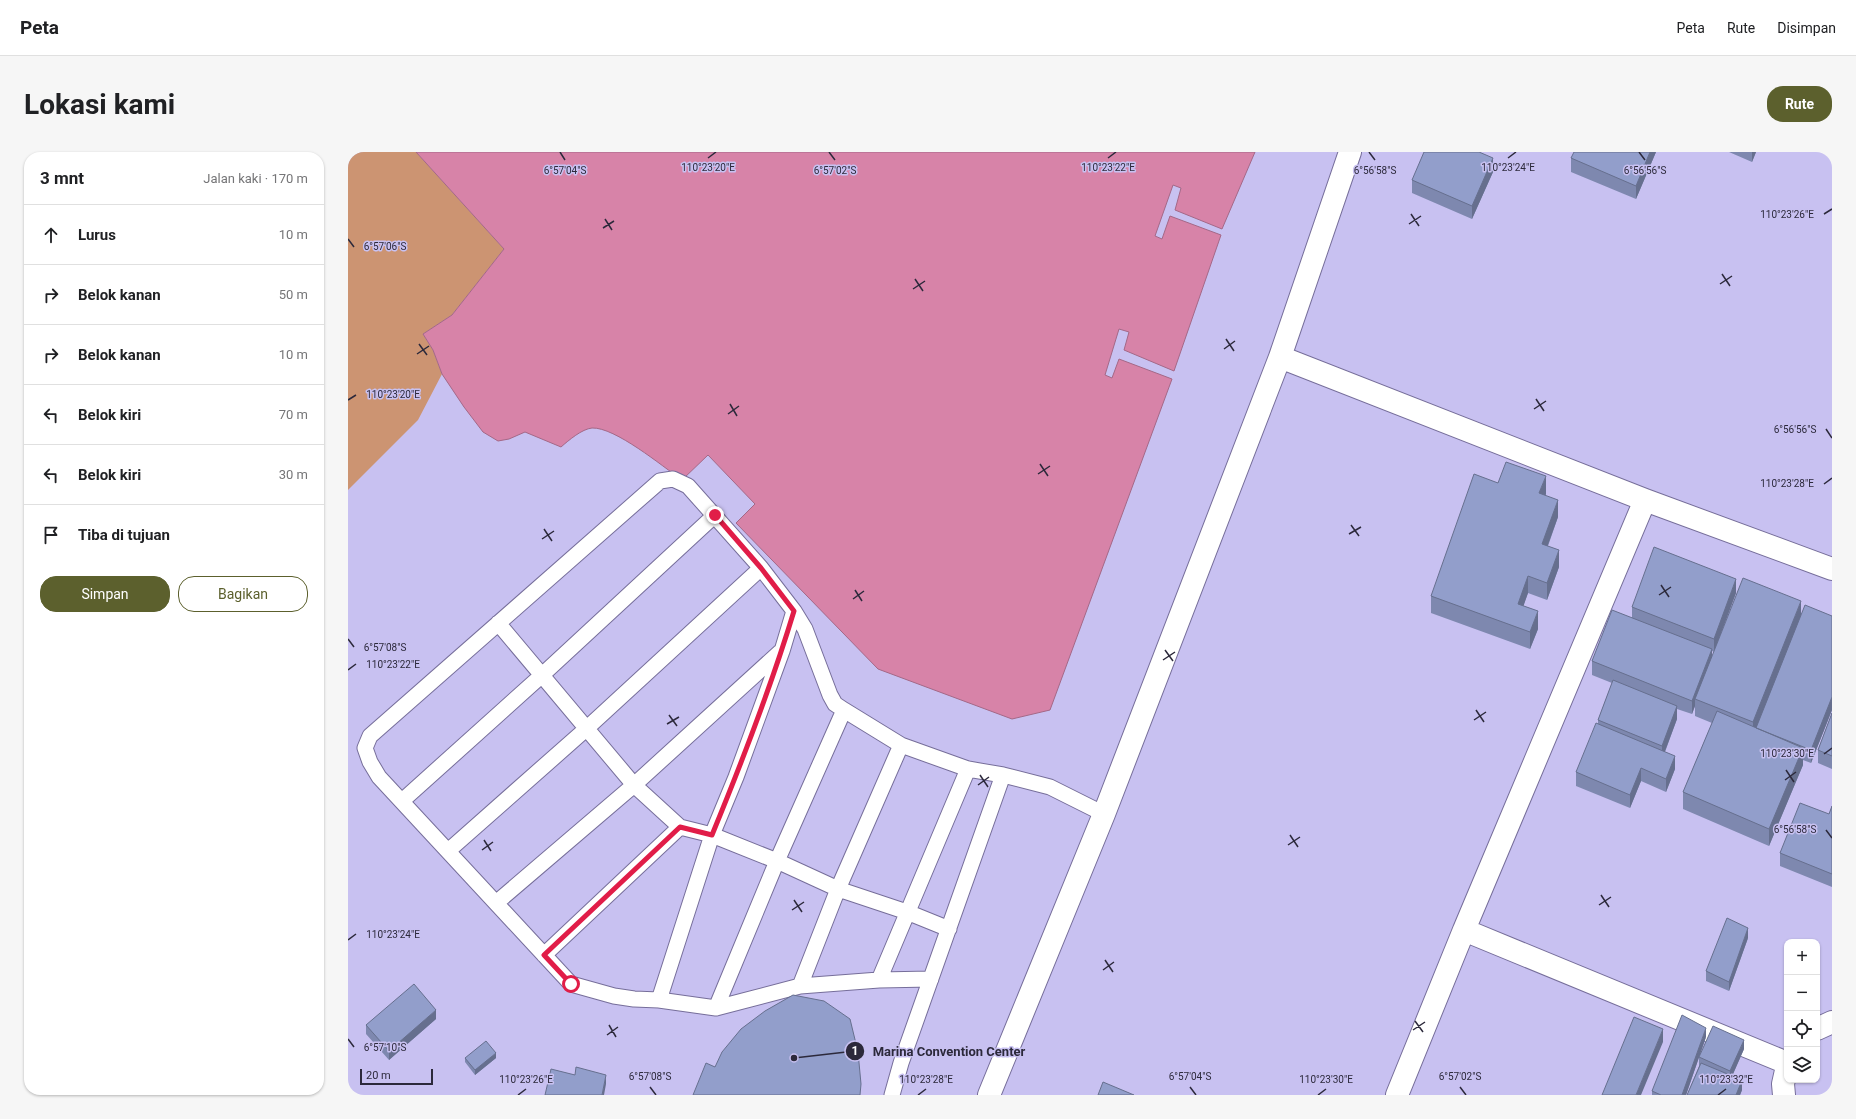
<!DOCTYPE html>
<html lang="id">
<meta charset="utf-8">
<style>
:root{--surface:#fff;--page:#f6f6f6;--text:#202124;--muted:#757577;--line:#e0e0e0;--accent:#5c602d}
body{margin:0;font-family:Roboto,sans-serif;background:var(--page);color:var(--text)}
.controls{position:absolute;right:12px;bottom:12px;display:grid;overflow:hidden;border-radius:8px;box-shadow:0 1px 3px #0004}
.controls button{width:36px;height:36px;display:grid;place-items:center;padding:0;border:0;border-bottom:1px solid var(--line);background:var(--surface);color:var(--text);font:20px sans-serif}
.scale{position:absolute;left:12px;bottom:10px;width:73px;box-sizing:border-box;padding-left:4px;border:2px solid #2c293b;border-top:0;font-size:11px;line-height:14px;white-space:nowrap;color:#2c293b;-webkit-text-stroke:3px #c8c1f1;paint-order:stroke}
.stop{position:absolute;width:12px;height:12px;margin:-9px;border:3px solid #e11d48;border-radius:50%;background:#fff}
.stop.end{background:#e11d48;border-color:#fff;box-shadow:0 1px 4px #0008}
.list{margin:0;padding:0;list-style:none}
h2{display:flex;justify-content:space-between;align-items:center;height:52px;margin:0;padding:0 16px;font-size:17px}
h2 small{font-size:13px;font-weight:400;color:var(--muted)}
.list li{display:grid;grid-template-columns:26px 1fr auto;gap:12px;align-items:center;box-sizing:border-box;height:60px;padding:0 16px;border-top:1px solid var(--line)}
.list b{display:block;font-size:15px;white-space:nowrap}
.list em{font-size:13px;font-style:normal;color:var(--muted)}
.actions{display:flex;gap:8px;padding:12px 16px}
.actions a{flex:1;padding:9px 0;border:1px solid var(--accent);border-radius:16px;text-align:center;font-size:14px;color:var(--accent)}
.actions .main{background:var(--accent);color:#fff}
.icon{flex:none;width:22px;height:22px;fill:none;stroke:currentColor;stroke-width:2;stroke-linecap:round;stroke-linejoin:round}
.map{position:relative;flex:none;width:1484px;height:943px;overflow:hidden;border-radius:16px}
header{display:flex;align-items:center;gap:24px;box-sizing:border-box;height:56px;padding:0 20px;background:var(--surface);border-bottom:1px solid var(--line)}
header strong{font-size:19px}
nav{display:flex;gap:22px;margin-inline-start:auto;font-size:14px}
.intro{display:flex;align-items:center;justify-content:space-between;box-sizing:border-box;height:96px;padding:0 24px}
h1{margin:0;font-size:28px}
.button{padding:10px 18px;border-radius:16px;background:var(--accent);color:#fff;font-size:14px;font-weight:700}
main{display:flex;gap:24px;padding:0 24px}
aside{flex:1;background:var(--surface);border-radius:16px;box-shadow:0 1px 3px #0004}
.map>svg:first-child{display:block}
</style>
<header>
<strong>Peta</strong>
<nav><a>Peta</a><a>Rute</a><a>Disimpan</a></nav>
</header>
<div class="intro"><h1>Lokasi kami</h1><a class="button">Rute</a></div>
<main>
<aside>
<h2>3 mnt<small>Jalan kaki · 170 m</small></h2>
<ul class="list">
<li><svg class="icon" aria-label="ahead" viewBox="0 0 24 24"><path d="M12 20V5M6 11l6-6 6 6"/></svg><div><b>Lurus</b></div><em>10 m</em></li>
<li><svg class="icon" aria-label="right" viewBox="0 0 24 24"><path d="M7 20v-9h11M14 6l5 5-5 5"/></svg><div><b>Belok kanan</b></div><em>50 m</em></li>
<li><svg class="icon" aria-label="right" viewBox="0 0 24 24"><path d="M7 20v-9h11M14 6l5 5-5 5"/></svg><div><b>Belok kanan</b></div><em>10 m</em></li>
<li><svg class="icon" aria-label="left" viewBox="0 0 24 24"><path d="M17 20v-9H6M10 6l-5 5 5 5"/></svg><div><b>Belok kiri</b></div><em>70 m</em></li>
<li><svg class="icon" aria-label="left" viewBox="0 0 24 24"><path d="M17 20v-9H6M10 6l-5 5 5 5"/></svg><div><b>Belok kiri</b></div><em>30 m</em></li>
<li><svg class="icon" aria-label="arrive" viewBox="0 0 24 24"><path d="M6 21V4h12l-3 4 3 4H6"/></svg><div><b>Tiba di tujuan</b></div></li>
</ul>
<div class="actions"><a class="main">Simpan</a><a>Bagikan</a></div>
</aside>
<div class="map">
<svg width="1484" height="943" viewBox="0 0 1484 943">
<rect width="100%" height="100%" fill="#c8c1f1"/>
<path fill="#cc9472" d="M 0,0 L 68,0 L 156,97 L 104,163 L 75,182 L 85,198 L 94,222 L 70,268 L 0,338 Z"/>
<path fill="#d783a8" stroke="#a46887" d="M 68,0 L 907,0 L 874,77 L 827,58 L 833,36 L 825,33 L 807,84 L 814,87 L 822,64 L 873,83 L 826,219 L 776,198 L 781,180 L 771,177 L 757,223 L 764,226 L 771,207 L 824,227 L 702,558 L 664,567 L 530,517 L 388,371 L 407,352 L 360,303 L 334,328 C 314,314 267,275 244,276 C 234,277 221,288 213,295 L 177,280 L 161,287 L 150,289 L 135,280 L 116,255 L 94,222 L 85,198 L 75,182 L 104,163 L 156,97 Z"/>
<g fill="none" stroke-linecap="round" stroke-linejoin="round">
<g stroke="#766e9a" stroke-width="17">
<path id="service" d="M 446,459 L 413,416 L 340,334 L 325,327 L 312,329 L 22,584 L 17,596 L 22,610 L 31,625 L 223,832 L 266,844 L 286,847 L 311,848 L 368,856 L 452,834 L 531,828 L 583,827
M 150,471 L 286,633 L 332,675 L 364,683 L 429,709 L 490,737 L 559,760 L 601,777
M 54,649 L 193,524 L 367,363
M 100,699 L 238,577 L 413,416
M 148,751 L 286,633 L 432,500
M 196,803 L 332,675
M 531,828 L 620,617
M 452,834 L 490,737 L 553,593
M 311,848 L 364,683 L 388,625 L 434,499 L 446,459 L 457,477 L 482,543 L 487,552 L 496,558 L 553,593 L 620,617 L 655,623 L 702,635 L 756,662
M 368,856 L 429,709 L 496,558
M 544,943 L 553,911 L 655,623"/>
</g>
<g stroke="#766e9a" stroke-width="24">
<path id="minor" d="M 932,205 L 1002,0
M 1297,348 L 1116,778 L 1439,911
M 1469,877 L 1484,870
M 641,943 L 756,662 L 932,205 L 1297,348 L 1484,417
M 1049,943 L 1116,778
M 1436,943 L 1435,932 L 1439,914"/>
</g>
<use href="#service" stroke="#fff" stroke-width="15"/>
<use href="#minor" stroke="#fff" stroke-width="22"/>
</g>
<path fill="#7e88af" d="M 1308,0 L 1288,47 L 1223,20 L 1223,6 Z
M 1381,0 L 1408,0 L 1404,10 Z
M 1145,20 L 1124,67 L 1064,41 L 1064,28 Z
M 1150,331 L 1198,342 L 1197,343 L 1210,365 L 1200,394 L 1211,415 L 1199,448 L 1180,441 L 1175,454 L 1190,477 L 1182,497 L 1083,461 L 1083,444 Z
M 1388,441 L 1366,500 L 1364,499 L 1364,505 L 1453,463 L 1484,464 L 1484,558 L 1463,611 L 1455,608 L 1455,613 L 1421,694 L 1335,657 L 1335,640 L 1364,571 L 1347,564 L 1347,554 L 1344,562 L 1329,557 L 1329,567 L 1317,600 L 1327,617 L 1318,640 L 1293,629 L 1282,656 L 1228,634 L 1228,620 L 1250,572 L 1250,568 L 1264,531 L 1244,523 L 1244,509 L 1284,466 L 1284,455 Z
M 1484,561 L 1484,617 L 1470,611 L 1470,598 Z
M 1484,654 L 1484,735 L 1432,714 L 1432,701 L 1481,662 Z
M 1400,786 L 1381,839 L 1358,829 L 1358,819 Z
M 88,867 L 41,908 L 18,882 L 18,873 Z
M 1358,885 L 1338,943 L 1304,943 L 1304,939 Z
M 1396,897 L 1384,924 L 1394,938 L 1392,943 L 1339,943 L 1351,914 L 1351,905 Z
M 117,906 L 148,906 L 127,923 L 117,910 Z"/>
<path fill="#666f8e" d="M 1302,0 L 1308,0 L 1288,47 L 1288,34 Z
M 1404,0 L 1408,0 L 1404,10 Z
M 1145,6 L 1145,20 L 1124,67 L 1124,54 Z
M 1198,324 L 1198,342 L 1191,358 L 1191,341 Z
M 1210,348 L 1210,365 L 1194,409 L 1194,392 Z
M 1211,398 L 1211,415 L 1199,448 L 1199,431 Z
M 1180,424 L 1180,441 L 1170,470 L 1170,452 Z
M 1388,427 L 1388,441 L 1366,500 L 1366,487 Z
M 1453,449 L 1453,466 L 1405,587 L 1405,570 Z
M 1190,459 L 1190,477 L 1182,497 L 1182,480 Z
M 1364,497 L 1364,511 L 1347,547 L 1347,554 L 1344,562 L 1344,549 Z
M 1484,545 L 1484,558 L 1463,611 L 1463,598 Z
M 1329,554 L 1329,567 L 1314,607 L 1314,594 Z
M 1455,596 L 1455,613 L 1421,694 L 1421,677 Z
M 1327,604 L 1327,617 L 1318,640 L 1318,627 Z
M 1293,616 L 1293,629 L 1282,656 L 1282,643 Z
M 1400,776 L 1400,786 L 1381,839 L 1381,830 Z
M 88,858 L 88,867 L 41,908 L 41,899 Z
M 1358,876 L 1358,885 L 1338,943 L 1334,943 Z
M 1315,877 L 1315,890 L 1293,943 L 1288,943 Z
M 1396,888 L 1396,897 L 1382,929 L 1382,919 Z
M 148,901 L 148,906 L 127,923 L 127,918 Z
M 258,923 L 258,932 L 256,943 L 254,943 Z
M 1394,928 L 1394,938 L 1392,943 L 1388,943 Z"/>
<path fill="#929ecb" stroke="#666f8e" d="M 1076,0 L 1131,0 L 1145,6 L 1124,54 L 1064,28 Z
M 1226,0 L 1302,0 L 1288,34 L 1223,6 Z
M 1158,310 L 1198,324 L 1191,341 L 1210,348 L 1194,392 L 1211,398 L 1199,431 L 1180,424 L 1170,452 L 1190,459 L 1182,480 L 1083,444 L 1126,322 L 1150,331 Z
M 1306,395 L 1388,427 L 1366,487 L 1284,455 Z
M 1395,426 L 1453,449 L 1405,570 L 1347,547 Z
M 1457,453 L 1484,464 L 1484,545 L 1463,598 L 1408,576 Z
M 1264,458 L 1364,497 L 1344,549 L 1244,509 Z
M 1265,528 L 1329,554 L 1314,594 L 1250,568 Z
M 1369,559 L 1455,596 L 1421,677 L 1335,640 Z
M 1484,561 L 1484,604 L 1470,598 Z
M 1248,571 L 1327,604 L 1318,627 L 1293,616 L 1282,643 L 1228,620 Z
M 1452,651 L 1481,662 L 1484,654 L 1484,722 L 1432,701 Z
M 1379,766 L 1400,776 L 1381,830 L 1358,819 Z
M 66,832 L 88,858 L 41,899 L 18,873 Z
M 445,843 L 476,849 L 502,867 L 510,900 L 513,932 L 512,943 L 345,943 L 358,911 L 367,915 L 374,900 L 393,877 L 417,859 Z
M 1334,863 L 1358,876 L 1334,943 L 1313,943 L 1304,939 Z
M 1286,865 L 1315,877 L 1288,943 L 1254,943 Z
M 1365,874 L 1396,888 L 1382,919 L 1351,905 Z
M 138,889 L 148,901 L 127,918 L 117,906 Z
M 1353,911 L 1394,928 L 1388,943 L 1339,943 Z
M 228,915 L 258,923 L 254,943 L 197,943 L 203,917 L 227,923 Z
M 755,930 L 786,943 L 750,943 Z"/>
<g fill="none" stroke-linecap="round" stroke-linejoin="round">
<path stroke="#e11d48" stroke-width="5" d="M 223,832 L 196,803 L 332,675 L 364,683 C 394,610 423,535 446,459 L 413,416 L 367,363"/>
</g>
<path fill="none" stroke="#2c293b" stroke-width="1.5" d="M 212,0 L 217,8M 481,0 L 487,8M 1021,0 L 1027,8M 1291,0 L 1297,8M 360,6 L 368,0M 760,6 L 768,0M 1160,6 L 1168,0M 1063,62 L 1071,74M 1476,62 L 1484,57M 257,67 L 264,78M 1061,72 L 1073,64M 255,76 L 266,69M 0,87 L 6,95M 1374,122 L 1382,134M 567,127 L 575,139M 1372,132 L 1384,124M 565,137 L 577,129M 878,187 L 886,199M 71,192 L 79,203M 876,197 L 887,189M 69,202 L 81,194M 1188,247 L 1196,259M 0,248 L 8,243M 382,252 L 389,264M 1186,257 L 1198,249M 380,262 L 391,254M 1478,277 L 1484,286M 692,312 L 700,324M 690,322 L 702,314M 1476,332 L 1484,326M 1003,373 L 1011,384M 196,377 L 204,389M 1001,382 L 1013,375M 194,387 L 206,379M 1313,433 L 1321,445M 507,438 L 514,449M 1311,443 L 1323,435M 505,447 L 516,439M 0,487 L 6,495M 817,498 L 825,509M 815,508 L 827,500M 0,518 L 8,512M 1128,558 L 1136,570M 321,563 L 329,574M 1126,568 L 1138,560M 319,572 L 331,565M 1476,602 L 1484,596M 1438,618 L 1446,630M 632,623 L 640,635M 1437,628 L 1448,620M 630,633 L 641,625M 1478,678 L 1484,686M 942,683 L 950,695M 136,688 L 143,699M 940,693 L 952,685M 134,698 L 145,690M 1253,743 L 1261,755M 446,748 L 454,760M 1251,753 L 1263,745M 444,758 L 456,750M 0,788 L 8,782M 757,808 L 765,820M 755,818 L 766,810M 1067,869 L 1075,880M 261,873 L 268,885M 1065,878 L 1077,870M 259,883 L 270,875M 0,887 L 6,895M 302,935 L 308,943M 842,935 L 848,943M 1112,935 L 1118,943M 170,943 L 178,937M 570,943 L 578,937M 970,943 L 978,937M 1370,943 L 1378,937"/>
<g font-size="10" text-anchor="middle" fill="#2c293b" stroke="#c8c1f1" stroke-width="3" stroke-linejoin="round" paint-order="stroke">
<text x="360" y="19">110°23'20"E</text>
<text x="760" y="19">110°23'22"E</text>
<text x="1160" y="19">110°23'24"E</text>
<text x="217" y="22">6°57'04"S</text>
<text x="487" y="22">6°57'02"S</text>
<text x="1027" y="22">6°56'58"S</text>
<text x="1297" y="22">6°56'56"S</text>
<text x="1439" y="66">110°23'26"E</text>
<text x="37" y="98">6°57'06"S</text>
<text x="45" y="246">110°23'20"E</text>
<text x="1447" y="281">6°56'56"S</text>
<text x="1439" y="335">110°23'28"E</text>
<text x="37" y="499">6°57'08"S</text>
<text x="45" y="516">110°23'22"E</text>
<text x="1439" y="605">110°23'30"E</text>
<text x="1447" y="681">6°56'58"S</text>
<text x="45" y="786">110°23'24"E</text>
<text x="37" y="899">6°57'10"S</text>
<text x="302" y="928">6°57'08"S</text>
<text x="842" y="928">6°57'04"S</text>
<text x="1112" y="928">6°57'02"S</text>
<text x="178" y="931">110°23'26"E</text>
<text x="578" y="931">110°23'28"E</text>
<text x="978" y="931">110°23'30"E</text>
<text x="1378" y="931">110°23'32"E</text>
</g>
<path fill="none" stroke="#2c293b" stroke-width="1.5" d="M446 906L507 899"/>
<g fill="#2c293b" stroke="#c8c1f1" stroke-width="1.5">
<circle cx="446" cy="906" r="4"/>
<circle cx="507" cy="899" r="10"/>
</g>
<g font-size="12" text-anchor="middle" font-weight="bold" fill="#fff">
<text x="507" y="903">1</text>
</g>
<g font-size="13" text-anchor="middle" font-weight="bold" fill="#2c293b" stroke="#c8c1f1" stroke-width="3" stroke-linejoin="round" paint-order="stroke">
<text x="601" y="904">Marina Convention Center</text>
</g>
</svg>
<div class="controls">
<button>+</button>
<button>−</button>
<button><svg class="icon" aria-label="locate" viewBox="0 0 24 24"><circle cx="12" cy="12" r="6"/><path d="M12 2v4M12 18v4M2 12h4M18 12h4"/></svg></button>
<button><svg class="icon" aria-label="layers" viewBox="0 0 24 24"><path d="M12 4l9 5-9 5-9-5zM3 14l9 5 9-5"/></svg></button>
</div>
<div class="scale">20 m</div>
<div class="stop" style="left:223px;top:832px"></div>
<div class="stop end" style="left:367px;top:363px"></div>
</div>
</main>
